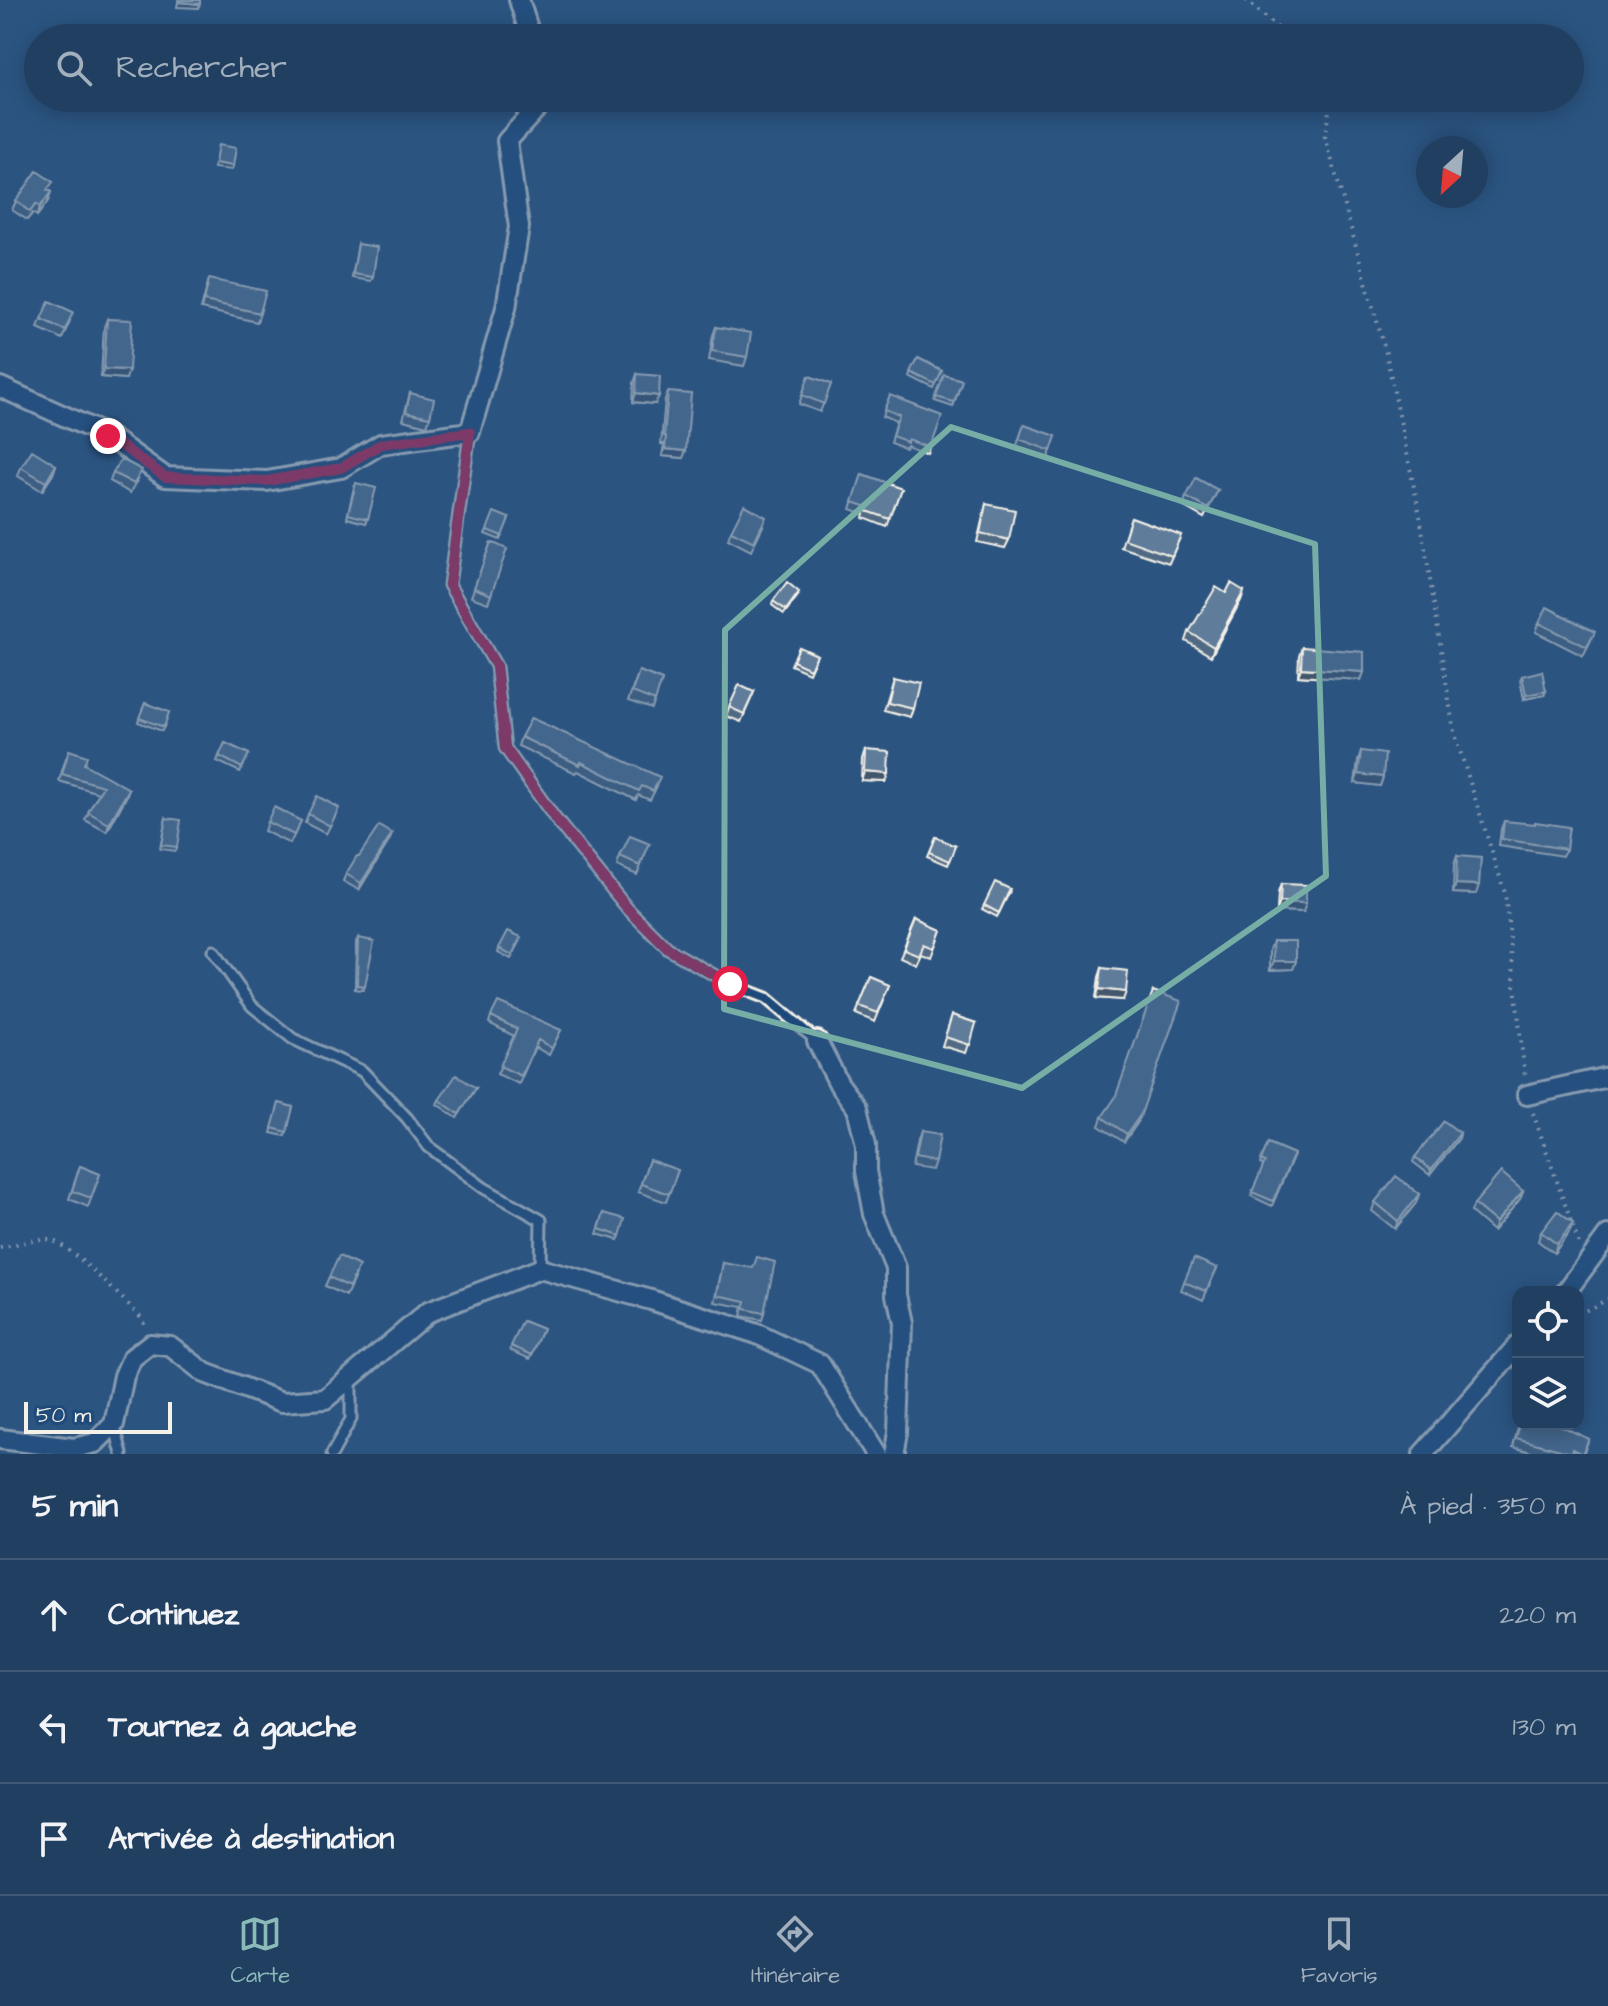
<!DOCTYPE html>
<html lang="fr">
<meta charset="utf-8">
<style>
:root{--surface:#213f61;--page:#2d4a6a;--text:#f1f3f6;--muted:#a2afbd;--line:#3e5876;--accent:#8bbbb9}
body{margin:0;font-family:"Architects Daughter",sans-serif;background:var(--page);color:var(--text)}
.controls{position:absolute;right:24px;bottom:24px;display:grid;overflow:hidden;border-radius:16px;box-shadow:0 4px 20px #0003}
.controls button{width:72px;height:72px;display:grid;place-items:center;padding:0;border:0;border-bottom:2px solid var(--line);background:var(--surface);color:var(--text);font:40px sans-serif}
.compass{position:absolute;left:1416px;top:136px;width:72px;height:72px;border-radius:50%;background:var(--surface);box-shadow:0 4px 20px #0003;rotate:206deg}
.scale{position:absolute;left:24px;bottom:20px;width:148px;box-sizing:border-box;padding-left:8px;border:4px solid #f4f1e8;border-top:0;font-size:22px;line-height:28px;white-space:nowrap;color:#f4f1e8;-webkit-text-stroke:6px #1f4a7a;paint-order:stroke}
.stop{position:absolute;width:24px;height:24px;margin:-18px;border:6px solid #e11d48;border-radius:50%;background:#fff}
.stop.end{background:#e11d48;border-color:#fff;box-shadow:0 2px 8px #0008}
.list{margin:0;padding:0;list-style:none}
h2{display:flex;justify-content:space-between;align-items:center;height:104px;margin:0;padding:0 32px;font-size:34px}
h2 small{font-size:26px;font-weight:400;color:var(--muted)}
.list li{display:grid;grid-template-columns:52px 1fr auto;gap:24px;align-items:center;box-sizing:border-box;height:112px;padding:0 32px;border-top:2px solid var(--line)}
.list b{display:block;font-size:30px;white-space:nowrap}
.list em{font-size:26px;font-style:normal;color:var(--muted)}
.icon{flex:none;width:44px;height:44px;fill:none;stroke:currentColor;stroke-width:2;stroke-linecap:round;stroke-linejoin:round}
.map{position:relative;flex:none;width:1608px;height:1454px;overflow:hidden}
.search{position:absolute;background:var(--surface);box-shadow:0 4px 20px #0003;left:24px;right:24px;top:24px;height:88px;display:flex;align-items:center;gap:20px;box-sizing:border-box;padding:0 28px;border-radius:44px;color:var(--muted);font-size:30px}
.sheet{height:440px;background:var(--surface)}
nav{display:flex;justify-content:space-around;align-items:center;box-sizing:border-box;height:112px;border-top:2px solid var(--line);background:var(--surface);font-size:22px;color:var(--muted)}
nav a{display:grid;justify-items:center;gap:4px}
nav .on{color:var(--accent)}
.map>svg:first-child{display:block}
</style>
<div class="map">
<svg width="1608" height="1454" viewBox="0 0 1608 1454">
<rect width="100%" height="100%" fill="#2c5481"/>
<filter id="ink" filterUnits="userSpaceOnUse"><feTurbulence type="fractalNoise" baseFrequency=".0125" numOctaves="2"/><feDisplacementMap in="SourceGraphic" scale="16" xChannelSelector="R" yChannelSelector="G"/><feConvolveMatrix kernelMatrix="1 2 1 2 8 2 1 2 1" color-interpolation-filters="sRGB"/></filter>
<g filter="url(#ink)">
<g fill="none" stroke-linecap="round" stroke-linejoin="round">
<g stroke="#f4f1e8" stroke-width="15">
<path id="lane" d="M 470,432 L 449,585 L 496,666 L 505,748 L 554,817 L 627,908 L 668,949 L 730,984 L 766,998 L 817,1041
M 213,951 L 252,1006 L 293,1039 L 362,1071 L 407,1118 L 429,1147 L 484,1188 L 541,1220 L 540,1269
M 114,1424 L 122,1454
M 332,1454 L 351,1419 L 351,1380"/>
</g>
<g stroke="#f4f1e8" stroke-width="24">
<path id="street" d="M 519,0 L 531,38
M 0,387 L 108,436 L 165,477 L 267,481 L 341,468 L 381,444 L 470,432 L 506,308 L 519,227 L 507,141 L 546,98
M 817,1041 L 839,1084 L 857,1108 L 866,1145 L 866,1171 L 874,1214 L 896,1268 L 896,1295 L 902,1323 L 898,1432 L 894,1454
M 1527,1095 L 1608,1077
M 1566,1292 L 1608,1235
M 0,1439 L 74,1448 L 95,1443 L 114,1424 L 124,1376 L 132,1358 L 150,1344 L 170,1346 L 205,1373 L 282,1402 L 325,1399 L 428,1312 L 540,1269 L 651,1300 L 757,1334 L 820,1364 L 876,1454
M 1423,1454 L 1518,1345"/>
</g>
<path stroke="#f4f1e8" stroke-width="4" stroke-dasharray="2 6" stroke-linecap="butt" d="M 1246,0 L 1281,31 L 1285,38
M 1322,98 L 1329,111 L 1325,136 L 1386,353 L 1420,516 L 1454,732 L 1505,893 L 1525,1077
M 1533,1113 L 1579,1244
M 0,1248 C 16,1245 34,1238 50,1240 C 68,1243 126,1302 142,1318 L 145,1327
M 1578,1311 L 1585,1311 L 1608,1299"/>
<use href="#lane" stroke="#1f4a7a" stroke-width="9"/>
<use href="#street" stroke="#1f4a7a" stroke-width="18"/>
</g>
<path fill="#516a84" stroke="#f4f1e8" stroke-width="2" d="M 50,191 L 51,192 L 48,201 L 37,216 L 33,213 L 27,220 L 12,210 L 16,201 Z
M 358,244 L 373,277 L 371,281 L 352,278 Z
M 209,279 L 260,313 L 257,322 L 201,309 Z
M 41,319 L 70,321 L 62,339 L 38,328 Z
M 107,319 L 126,379 L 101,377 L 104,327 Z
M 716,327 L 747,357 L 744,366 L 709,360 L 713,335 Z
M 918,359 L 942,371 L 934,389 L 910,377 Z
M 637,374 L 655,404 L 633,402 L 634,383 Z
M 944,375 L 962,380 L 953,407 L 935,401 Z
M 809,376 L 831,384 L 820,412 L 799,404 Z
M 668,392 L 683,458 L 662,456 L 664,444 L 661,444 L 665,399 Z
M 410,393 L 430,417 L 427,426 L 403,420 Z
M 890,396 L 942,416 L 928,453 L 907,445 L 906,448 L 890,442 L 896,423 L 882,417 Z
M 1024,425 L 1056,436 L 1048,459 L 1016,448 Z
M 56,465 L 53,474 L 42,491 L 18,476 L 21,467 Z
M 113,473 L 138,479 L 130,493 L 110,481 Z
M 862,474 L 901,488 L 887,527 L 864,518 L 865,514 L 851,509 Z
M 354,487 L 368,519 L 366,523 L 347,518 Z
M 1218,490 L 1204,518 L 1183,506 L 1186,497 Z
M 986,504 L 1009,540 L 1005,548 L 977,542 Z
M 1131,517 L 1181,535 L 1169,563 L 1121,547 Z
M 509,518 L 500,540 L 485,534 L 487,530 Z
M 763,526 L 751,551 L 728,539 L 731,531 Z
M 491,542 L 491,595 L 488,603 L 471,597 Z
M 1244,591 L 1241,600 L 1211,656 L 1186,641 L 1189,632 L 1226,593 Z
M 798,596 L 784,614 L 772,605 L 773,601 Z
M 1539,623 L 1591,640 L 1583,656 L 1536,632 Z
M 799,647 L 817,655 L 809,673 L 791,665 Z
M 1302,647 L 1364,672 L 1361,680 L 1298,676 L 1299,655 Z
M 639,671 L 662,680 L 652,709 L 628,701 Z
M 1522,676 L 1544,695 L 1524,699 L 1520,680 Z
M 893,677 L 913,708 L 910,717 L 883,710 Z
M 754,692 L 741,722 L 726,716 L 729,707 Z
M 145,703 L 169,712 L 162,731 L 138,722 Z
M 521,737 L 657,786 L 650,800 L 638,795 L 636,800 L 578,771 L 576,773 L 518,746 Z
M 225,743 L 249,754 L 240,772 L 217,761 Z
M 866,750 L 886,782 L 862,781 L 863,759 Z
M 1361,751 L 1383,777 L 1380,786 L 1355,783 L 1358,760 Z
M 66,758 L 84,764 L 126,797 L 107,832 L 85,820 L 99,793 L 59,781 Z
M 308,814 L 335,816 L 326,834 L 305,823 Z
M 166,818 L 177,847 L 175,851 L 160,849 Z
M 301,821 L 290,844 L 264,831 L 267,822 Z
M 1504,821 L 1566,849 L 1563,856 L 1499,846 L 1501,829 Z
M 392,834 L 389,841 L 359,890 L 343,881 L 346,874 L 359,856 Z
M 935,837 L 956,846 L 948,865 L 927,856 Z
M 646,853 L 637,875 L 617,866 L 620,857 Z
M 1457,856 L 1476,894 L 1453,893 L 1454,865 Z
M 1281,884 L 1303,912 L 1277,911 L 1278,893 Z
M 1009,893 L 997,917 L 982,909 L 984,905 Z
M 916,919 L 941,930 L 931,957 L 921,953 L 916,964 L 900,957 Z
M 358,938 L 365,986 L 363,990 L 355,989 L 356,942 Z
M 1273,941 L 1296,961 L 1293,969 L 1270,970 L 1270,950 Z
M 520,942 L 511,959 L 498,952 L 499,948 Z
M 1102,968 L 1123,1000 L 1096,998 L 1099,977 Z
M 871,977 L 890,985 L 875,1022 L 856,1014 Z
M 952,1015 L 976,1023 L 966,1053 L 942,1046 Z
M 491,1016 L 561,1030 L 549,1055 L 535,1047 L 519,1084 L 497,1074 L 514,1036 L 489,1023 Z
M 476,1088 L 457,1118 L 437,1104 L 439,1100 Z
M 279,1103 L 293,1107 L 285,1136 L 271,1133 Z
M 1102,1117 L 1138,1122 L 1124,1142 L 1099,1126 Z
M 920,1132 L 935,1162 L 932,1170 L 912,1167 L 917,1141 Z
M 1460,1133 L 1459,1138 L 1430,1175 L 1413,1162 L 1415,1157 Z
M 1268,1143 L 1294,1154 L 1272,1206 L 1251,1196 L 1264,1166 L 1260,1164 Z
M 649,1160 L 678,1170 L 666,1202 L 638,1192 Z
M 80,1166 L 100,1174 L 88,1207 L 69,1199 Z
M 1523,1191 L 1520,1199 L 1493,1231 L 1471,1212 L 1474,1204 Z
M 1419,1194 L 1416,1203 L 1395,1229 L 1372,1211 L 1375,1202 Z
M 604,1213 L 620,1236 L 618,1240 L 597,1234 Z
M 1570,1231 L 1554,1253 L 1538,1241 L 1541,1232 Z
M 723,1263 L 764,1313 L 762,1320 L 741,1316 L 743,1307 L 715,1302 Z
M 1217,1268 L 1203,1300 L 1181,1290 L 1184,1282 Z
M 356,1274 L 346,1296 L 325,1286 L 329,1277 Z
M 523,1321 L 543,1329 L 530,1359 L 510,1350 Z
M 1519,1424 L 1556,1424 L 1589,1439 L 1583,1454 L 1538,1454 L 1513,1447 Z"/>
<path fill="#42566c" stroke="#f4f1e8" stroke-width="2" d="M 178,2 L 200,4 L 198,8 L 177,7 Z
M 215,163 L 233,166 L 232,170 L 214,168 Z
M 51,192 L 48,201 L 37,216 L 40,207 Z
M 104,369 L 129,370 L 126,379 L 101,377 Z
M 636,393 L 659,396 L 655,404 L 633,402 Z
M 665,449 L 686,451 L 683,458 L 662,456 Z
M 56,465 L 53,474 L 42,491 L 46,482 Z
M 1244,591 L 1241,600 L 1211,656 L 1214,647 Z
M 1301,668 L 1364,672 L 1361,680 L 1298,676 Z
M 1546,691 L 1544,695 L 1524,699 L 1526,695 Z
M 865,772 L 889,774 L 886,782 L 862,781 Z
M 1358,774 L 1383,777 L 1380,786 L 1355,783 Z
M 129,789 L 126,797 L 107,832 L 109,824 Z
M 392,834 L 389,841 L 359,890 L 361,883 Z
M 1456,884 L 1479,885 L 1476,894 L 1453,893 Z
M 1280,902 L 1306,903 L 1303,912 L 1277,911 Z
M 1274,961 L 1296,961 L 1293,969 L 1270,970 Z
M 357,985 L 365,986 L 363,990 L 355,989 Z
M 1099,989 L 1126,992 L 1123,1000 L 1096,998 Z
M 1141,1114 L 1138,1122 L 1124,1142 L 1127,1134 Z
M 1460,1133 L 1459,1138 L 1430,1175 L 1431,1170 Z
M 1523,1191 L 1520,1199 L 1493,1231 L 1496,1222 Z
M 1419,1194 L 1416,1203 L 1395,1229 L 1398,1221 Z
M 1573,1223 L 1570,1231 L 1554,1253 L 1557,1244 Z"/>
<path fill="#5e7b9a" stroke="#f4f1e8" stroke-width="2" d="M 178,0 L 200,0 L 200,4 L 178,2 Z
M 359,27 L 379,30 L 378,38 L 358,38 Z
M 218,145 L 236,148 L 233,166 L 215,163 Z
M 37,171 L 53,182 L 47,190 L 51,192 L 40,207 L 36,204 L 30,212 L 16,201 Z
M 358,244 L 377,247 L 373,277 L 353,274 Z
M 209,279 L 266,291 L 260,313 L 204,301 Z
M 49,301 L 73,312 L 65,330 L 41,319 Z
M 107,319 L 132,320 L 129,370 L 104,369 Z
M 716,327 L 751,333 L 747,357 L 712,351 Z
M 918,359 L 942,371 L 936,385 L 911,373 Z
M 637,374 L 660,376 L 659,396 L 636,393 Z
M 944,375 L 962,380 L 954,402 L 936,397 Z
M 809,376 L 831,384 L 824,404 L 802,395 Z
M 668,392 L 691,394 L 686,451 L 665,449 L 666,436 L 664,436 Z
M 410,393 L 434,399 L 430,417 L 406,412 Z
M 890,396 L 942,416 L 931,447 L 909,439 L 908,442 L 892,436 L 899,417 L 884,411 Z
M 1024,425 L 1056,436 L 1051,451 L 1019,439 Z
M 32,450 L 56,465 L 46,482 L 21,467 Z
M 121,459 L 142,470 L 134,484 L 113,473 Z
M 862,474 L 901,488 L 890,519 L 867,511 L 868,507 L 853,502 Z
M 1196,478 L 1218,490 L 1208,509 L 1186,497 Z
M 356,483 L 376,488 L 368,519 L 348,514 Z
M 986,504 L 1015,510 L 1009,540 L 980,533 Z
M 744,505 L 766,517 L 754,542 L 731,531 Z
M 494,512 L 509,518 L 502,536 L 487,530 Z
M 1131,517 L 1181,535 L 1172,556 L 1124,539 Z
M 491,542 L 507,549 L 491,595 L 474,588 Z
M 787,582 L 799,592 L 786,610 L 773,601 Z
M 1231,583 L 1244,591 L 1214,647 L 1189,632 L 1216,587 L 1226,593 Z
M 1547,607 L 1595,632 L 1587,647 L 1539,623 Z
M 799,647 L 817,655 L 810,669 L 793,661 Z
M 1302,647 L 1364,652 L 1364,672 L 1301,668 Z
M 639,671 L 662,680 L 655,701 L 632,692 Z
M 1542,671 L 1546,691 L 1526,695 L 1522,676 Z
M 893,677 L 919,683 L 913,708 L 887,702 Z
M 739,685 L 754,692 L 744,714 L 729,707 Z
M 145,703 L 169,712 L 164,727 L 139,718 Z
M 531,718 L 660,777 L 653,791 L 642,786 L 639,791 L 581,762 L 580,765 L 521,737 Z
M 225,743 L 249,754 L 242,768 L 219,756 Z
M 69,750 L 87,756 L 84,764 L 129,789 L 109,824 L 88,812 L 103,786 L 62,774 Z
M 866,750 L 890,752 L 889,774 L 865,772 Z
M 1361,751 L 1385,754 L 1383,777 L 1358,774 Z
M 317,796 L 339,808 L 330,826 L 308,814 Z
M 274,807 L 301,821 L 294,835 L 267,822 Z
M 166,818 L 181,820 L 177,847 L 161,845 Z
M 1504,821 L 1535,824 L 1535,822 L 1569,827 L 1566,849 L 1502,839 Z
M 379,826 L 392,834 L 361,883 L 346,874 L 357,856 L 359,856 Z
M 630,836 L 650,844 L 640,866 L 620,857 Z
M 935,837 L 956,846 L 950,861 L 929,852 Z
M 1457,856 L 1481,858 L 1479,885 L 1456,884 Z
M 995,882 L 1010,889 L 999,913 L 984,905 Z
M 1281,884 L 1306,885 L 1306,903 L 1280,902 Z
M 916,919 L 941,930 L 934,948 L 924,944 L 919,955 L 904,949 Z
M 508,931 L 521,937 L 512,955 L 499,948 Z
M 358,938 L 374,941 L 365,986 L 357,985 Z
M 1273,941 L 1296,941 L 1296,961 L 1274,961 Z
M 1102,968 L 1128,971 L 1126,992 L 1099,989 Z
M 871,977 L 890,985 L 878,1013 L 859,1006 Z
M 1153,991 L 1181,1001 L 1141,1114 L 1127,1134 L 1102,1117 L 1115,1098 Z
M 498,1002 L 561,1030 L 552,1048 L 538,1040 L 521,1076 L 500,1066 L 517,1029 L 491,1016 Z
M 952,1015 L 976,1023 L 970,1045 L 945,1037 Z
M 456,1075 L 476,1088 L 459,1114 L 439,1100 Z
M 279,1103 L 293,1107 L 287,1132 L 272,1128 Z
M 1444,1121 L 1460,1133 L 1431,1170 L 1415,1157 Z
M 920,1132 L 940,1135 L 935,1162 L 915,1158 Z
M 1268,1143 L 1294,1154 L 1273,1201 L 1252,1192 L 1265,1162 L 1261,1160 Z
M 649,1160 L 678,1170 L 669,1194 L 641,1184 Z
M 80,1166 L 100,1174 L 91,1198 L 72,1191 Z
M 1501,1172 L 1523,1191 L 1496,1222 L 1474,1204 Z
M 1396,1176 L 1419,1194 L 1398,1221 L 1375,1202 Z
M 1557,1211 L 1573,1223 L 1557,1244 L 1541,1232 Z
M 604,1213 L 625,1219 L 620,1236 L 599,1229 Z
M 339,1256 L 359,1266 L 349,1287 L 329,1277 Z
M 757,1257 L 775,1262 L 764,1313 L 744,1309 L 746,1301 L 717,1295 L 723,1263 L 753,1268 Z
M 1194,1258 L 1217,1268 L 1206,1291 L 1184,1282 Z
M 523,1321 L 543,1329 L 532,1355 L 511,1346 Z
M 1520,1424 L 1556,1424 L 1589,1439 L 1582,1454 L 1572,1449 L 1571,1453 L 1516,1438 Z"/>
</g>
<g fill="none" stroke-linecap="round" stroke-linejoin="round" filter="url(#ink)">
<path stroke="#e11d48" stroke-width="10" d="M 108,436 L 165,477 L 267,481 L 341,468 L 381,444 L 470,432 L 449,585 L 496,666 L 505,748 L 554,817 L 627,908 L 668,949 L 730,984"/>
</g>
<path d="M0 0H1608V1454H0ZM 951,427 L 1315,544 L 1326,876 L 1022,1088 L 724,1009 L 725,630 Z" fill="#2c5481" fill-opacity=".55" fill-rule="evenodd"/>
<path fill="none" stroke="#76ada5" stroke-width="6" stroke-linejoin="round" d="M 951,427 L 1315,544 L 1326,876 L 1022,1088 L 724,1009 L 725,630 Z"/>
</svg>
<div class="controls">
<button><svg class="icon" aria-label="locate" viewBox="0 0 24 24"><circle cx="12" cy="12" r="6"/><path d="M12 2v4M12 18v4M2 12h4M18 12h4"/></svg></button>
<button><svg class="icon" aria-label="layers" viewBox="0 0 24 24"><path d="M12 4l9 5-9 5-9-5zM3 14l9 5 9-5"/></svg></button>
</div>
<svg class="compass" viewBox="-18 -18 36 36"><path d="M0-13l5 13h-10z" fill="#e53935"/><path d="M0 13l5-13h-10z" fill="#a2afbd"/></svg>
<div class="scale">50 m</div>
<div class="stop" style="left:730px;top:984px"></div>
<div class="stop end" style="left:108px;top:436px"></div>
<div class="search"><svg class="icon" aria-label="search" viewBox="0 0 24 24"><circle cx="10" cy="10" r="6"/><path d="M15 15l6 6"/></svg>Rechercher</div>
</div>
<section class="sheet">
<h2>5 min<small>À pied · 350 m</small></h2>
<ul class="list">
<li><svg class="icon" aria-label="ahead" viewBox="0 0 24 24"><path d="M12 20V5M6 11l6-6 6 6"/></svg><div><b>Continuez</b></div><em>220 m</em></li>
<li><svg class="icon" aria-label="left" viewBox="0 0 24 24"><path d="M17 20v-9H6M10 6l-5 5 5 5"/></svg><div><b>Tournez à gauche</b></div><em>130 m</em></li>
<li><svg class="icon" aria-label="arrive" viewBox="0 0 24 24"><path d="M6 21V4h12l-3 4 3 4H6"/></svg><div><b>Arrivée à destination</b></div></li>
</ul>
</section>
<nav>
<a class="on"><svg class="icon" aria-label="map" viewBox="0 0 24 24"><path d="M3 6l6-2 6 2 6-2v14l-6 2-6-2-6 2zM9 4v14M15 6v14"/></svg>Carte</a>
<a><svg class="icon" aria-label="directions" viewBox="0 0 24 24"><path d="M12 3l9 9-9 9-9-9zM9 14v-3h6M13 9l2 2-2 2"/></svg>Itinéraire</a>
<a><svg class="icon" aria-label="saved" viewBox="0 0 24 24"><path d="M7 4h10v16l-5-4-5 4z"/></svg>Favoris</a>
</nav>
